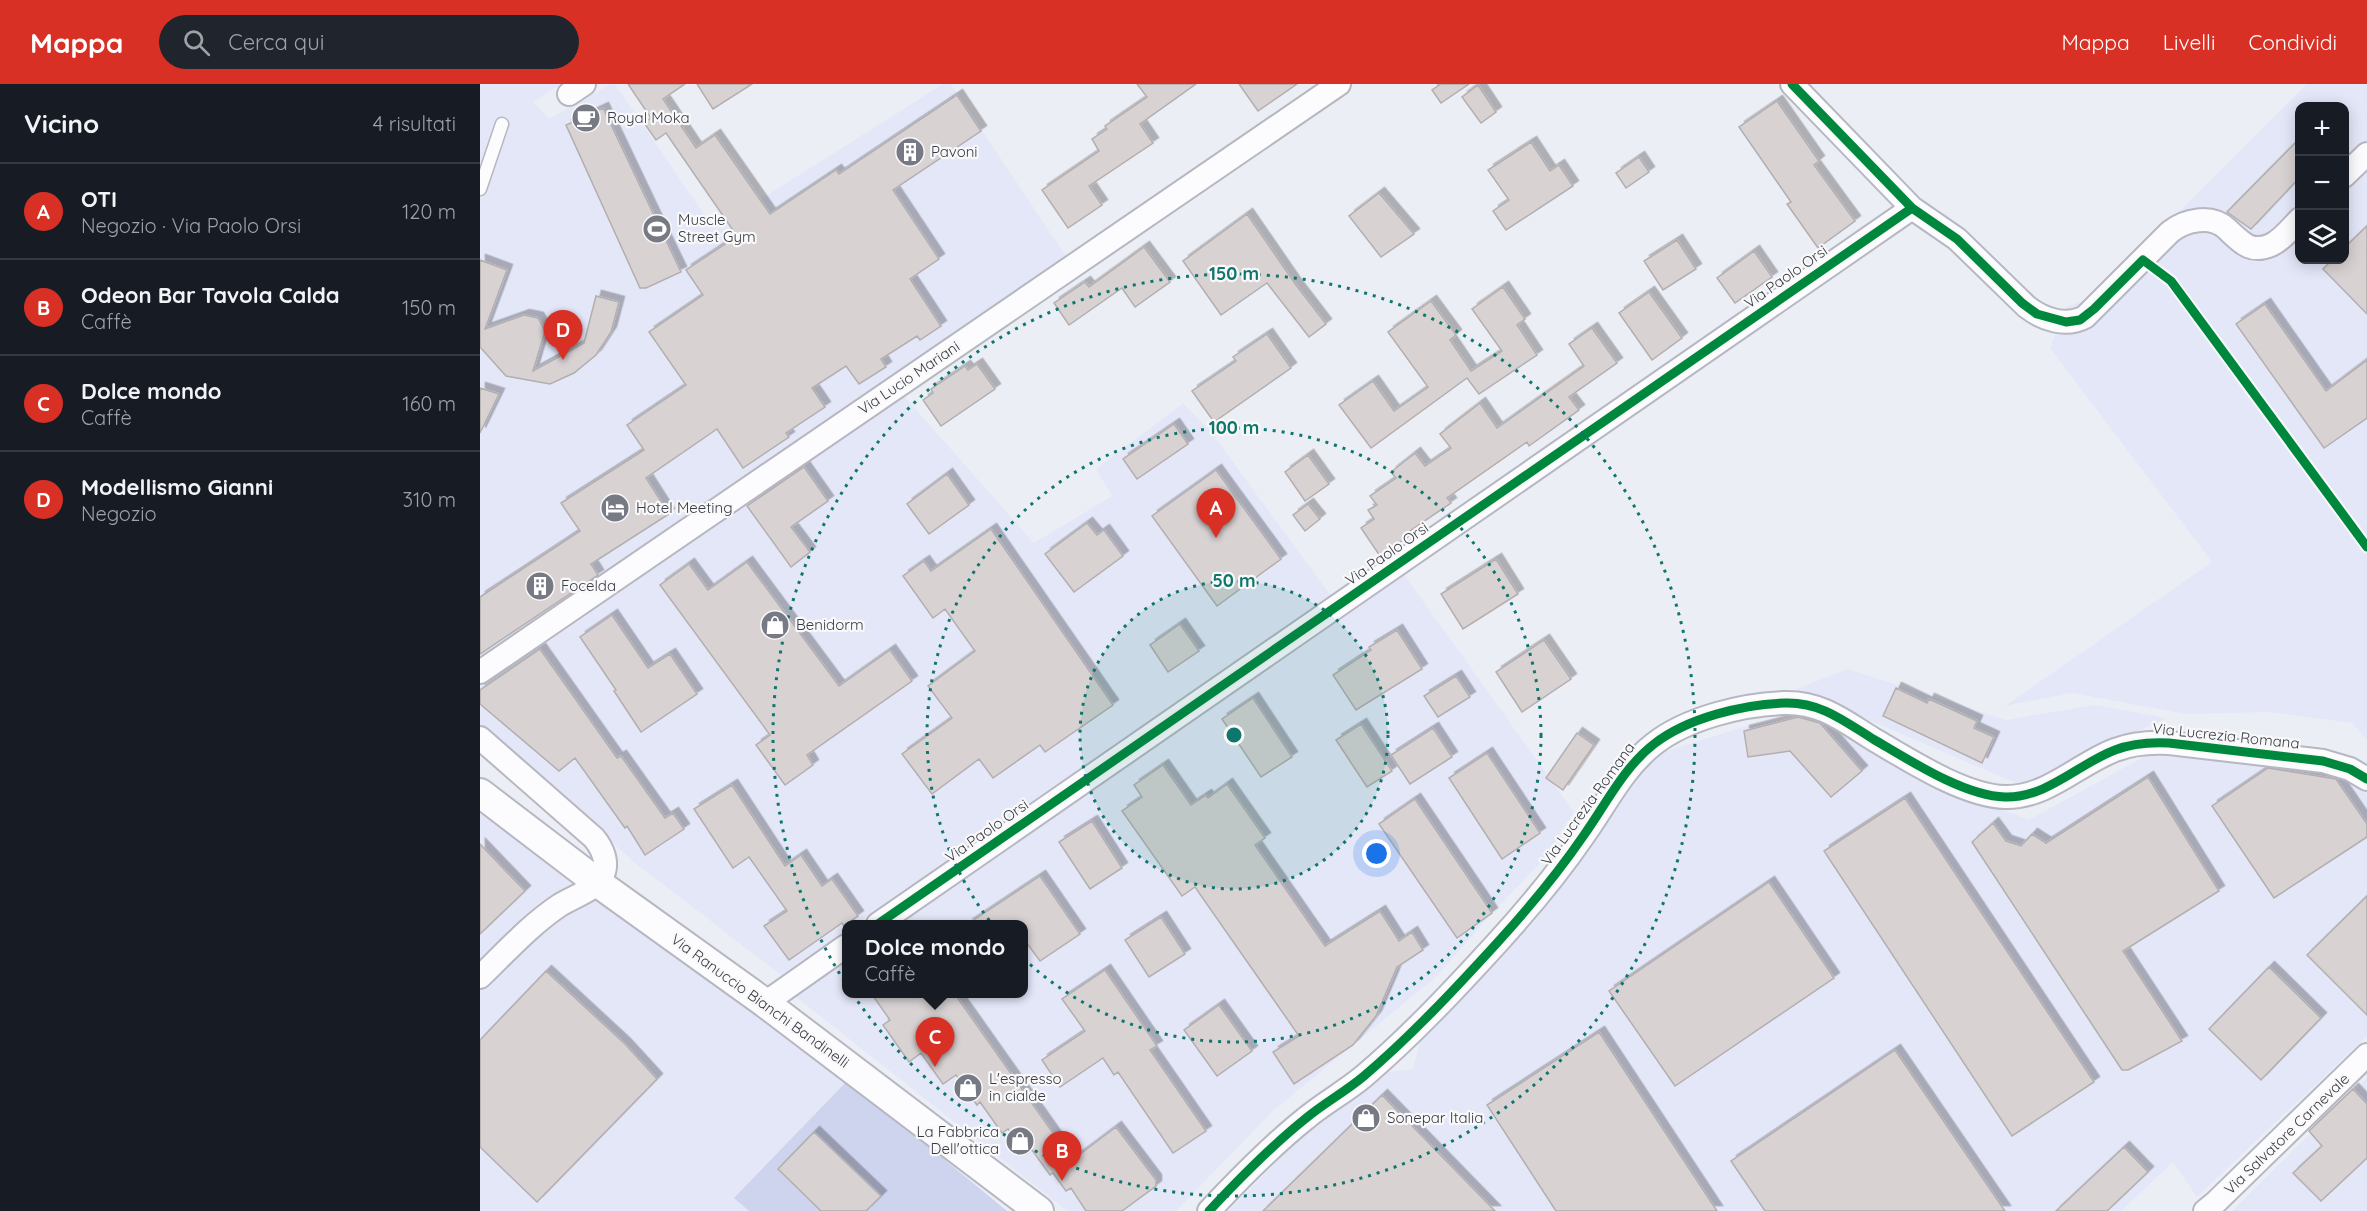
<!DOCTYPE html>
<html lang="it">
<meta charset="utf-8">
<style>
:root{--surface:#171b24;--page:#20242c;--text:#f1f3f6;--muted:#9ea1a6;--line:#363941;--accent:#d93025}
body{margin:0;font-family:Quicksand,sans-serif;background:var(--page);color:var(--text)}
.controls{position:absolute;right:18px;top:18px;display:grid;overflow:hidden;border-radius:12px;box-shadow:0 3px 15px #0003}
.controls button{width:54px;height:54px;display:grid;place-items:center;padding:0;border:0;border-bottom:2px solid var(--line);background:var(--surface);color:var(--text);font:30px sans-serif}
.you{position:absolute;left:897px;top:770px;width:21px;height:21px;margin:-15px;border:4px solid #fff;border-radius:50%;background:#1a73e8;box-shadow:0 0 0 9px #1a73e833}
.badge{display:grid;place-items:center;width:39px;height:39px;border-radius:50%;background:var(--accent);color:#fff;font-size:20px;font-weight:700}
.pin{position:absolute;translate:-50% -50px;filter:drop-shadow(0 2px 3px #0008)}
.pin::after{content:'';position:absolute;top:32px;width:21px;height:18px;background:inherit;clip-path:polygon(0 0,100% 0,50% 100%)}
.popup{position:absolute;left:362px;top:836px;width:186px;height:78px;box-sizing:border-box;display:grid;place-content:center;border-radius:12px;background:var(--surface);filter:drop-shadow(0 2px 4px #0005);font-size:20px;white-space:nowrap;color:var(--muted)}
.popup b{font-size:22px;color:var(--text)}
.popup::after{content:'';position:absolute;left:50%;top:100%;margin-left:-12px;border:12px solid transparent;border-top-color:var(--surface)}
.list{margin:0;padding:0;list-style:none}
h2{display:flex;justify-content:space-between;align-items:center;height:78px;margin:0;padding:0 24px;font-size:26px}
h2 small{font-size:20px;font-weight:400;color:var(--muted)}
.list li{display:grid;grid-template-columns:39px 1fr auto;gap:18px;align-items:center;box-sizing:border-box;height:96px;padding:0 24px;border-top:2px solid var(--line)}
.list b{display:block;font-size:22px;white-space:nowrap}
.list p{margin:0;font-size:20px;white-space:nowrap;color:var(--muted)}
.list em{font-size:20px;font-style:normal;color:var(--muted)}
.icon{flex:none;width:33px;height:33px;fill:none;stroke:currentColor;stroke-width:2;stroke-linecap:round;stroke-linejoin:round}
.map{position:relative;flex:none;width:1887px;height:1127px;overflow:hidden}
header{display:flex;align-items:center;gap:36px;box-sizing:border-box;height:84px;padding:0 30px;background:var(--accent);color:#fff}
header strong{font-size:28px}
nav{display:flex;gap:33px;margin-inline-start:auto;font-size:21px}
.search{width:420px;height:54px;background:var(--page);display:flex;align-items:center;gap:15px;box-sizing:border-box;padding:0 21px;border-radius:33px;color:var(--muted);font-size:22px}
main{display:flex}
aside{flex:1;background:var(--surface)}
.map>svg:first-child{display:block}
</style>
<header>
<strong>Mappa</strong>
<div class="search"><svg class="icon" aria-label="search" viewBox="0 0 24 24"><circle cx="10" cy="10" r="6"/><path d="M15 15l6 6"/></svg>Cerca qui</div>
<nav><a>Mappa</a><a>Livelli</a><a>Condividi</a></nav>
</header>
<main>
<aside>
<h2>Vicino<small>4 risultati</small></h2>
<ul class="list">
<li><span class="badge">A</span><div><b>OTI</b><p>Negozio · Via Paolo Orsi</p></div><em>120 m</em></li>
<li><span class="badge">B</span><div><b>Odeon Bar Tavola Calda</b><p>Caffè</p></div><em>150 m</em></li>
<li><span class="badge">C</span><div><b>Dolce mondo</b><p>Caffè</p></div><em>160 m</em></li>
<li><span class="badge">D</span><div><b>Modellismo Gianni</b><p>Negozio</p></div><em>310 m</em></li>
</ul>
</aside>
<div class="map">
<svg width="1887" height="1127" viewBox="0 0 1887 1127">
<defs>
<filter id="shadow"><feDropShadow dx="5.5" dy="-5.5" stdDeviation="0" flood-color="#0004"/></filter>
</defs>
<rect width="100%" height="100%" fill="#eceef6"/>
<path fill="#e4e7f8" fill-rule="evenodd" d="M 0,0 L 81,0 L 53,18 L 69,35 L 131,0 L 135,0 L 234,145 L 463,0 L 471,0 L 586,172 L 348,339 L 0,576 Z
M 1827,0 L 1887,0 L 1887,656 L 1872,639 L 1789,628 L 1706,630 L 1592,609 L 1525,622 L 1732,478 L 1570,264 L 1587,222 L 1611,216 ZM 1820,22 L 1864,22 L 1864,176 L 1820,176 Z
M 423,311 L 554,459 L 632,412 L 616,385 L 703,319 L 731,348 L 851,512 L 374,840 L 366,840 L 366,846 L 301,891 L 154,778 L 0,641 L 0,598 Z
M 923,489 L 1094,728 L 1063,776 L 1012,829 L 957,892 L 794,1026 L 696,1127 L 587,1127 L 311,909 L 366,870 L 366,910 L 544,910 L 544,840 L 410,840 Z
M 1368,585 L 1526,636 L 1615,621 L 1686,634 L 1543,702 L 1316,605 Z
M 1335,629 L 1412,681 L 1549,736 L 1667,671 L 1862,687 L 1887,704 L 1887,952 L 1717,1113 L 1693,1078 L 1641,1127 L 748,1127 L 832,1042 L 901,989 L 933,985 L 941,953 L 1056,836 L 1168,673 L 1263,643 Z
M 0,724 L 368,996 L 255,1114 L 269,1127 L 0,1127 Z
M 1887,994 L 1887,1127 L 1752,1127 Z"/>
<path fill="#ced3ee" d="M 368,996 L 527,1127 L 269,1127 L 254,1114 Z"/>
<path fill="#d8d2d3" stroke="#b3aeaf" stroke-width="1.5" filter="url(#shadow)" d="M 148,0 L 205,0 L 183,15 L 216,64 L 235,51 L 290,130 L 356,86 L 359,90 L 477,11 L 501,47 L 413,106 L 459,175 L 430,195 L 461,242 L 440,256 L 437,252 L 401,275 L 406,283 L 379,300 L 366,282 L 332,304 L 345,323 L 306,349 L 309,353 L 263,384 L 237,345 L 166,394 L 189,430 L 111,480 L 118,491 L 0,570 L 0,513 L 100,447 L 81,419 L 164,366 L 147,341 L 206,301 L 169,248 L 223,211 L 206,186 L 257,152 L 186,49 L 176,56 L 164,39 L 171,34 Z
M 217,0 L 272,0 L 233,25 Z
M 657,0 L 716,0 L 660,40 L 673,59 L 609,102 L 622,121 L 588,144 L 562,106 L 619,67 L 612,55 L 627,45 L 625,42 L 667,13 Z
M 759,0 L 817,0 L 778,27 Z
M 961,0 L 989,0 L 961,19 L 952,6 Z
M 998,1 L 1016,28 L 1001,39 L 982,13 Z
M 1297,17 L 1339,77 L 1334,81 L 1375,137 L 1338,164 L 1307,120 L 1311,118 L 1259,43 Z
M 123,24 L 201,188 L 166,204 L 160,204 L 86,41 Z
M 1820,54 L 1820,93 L 1771,145 L 1747,128 Z
M 1051,58 L 1070,87 L 1079,81 L 1093,102 L 1026,146 L 1013,127 L 1029,116 L 1008,86 Z
M 1159,73 L 1169,88 L 1146,104 L 1136,89 Z
M 899,109 L 934,150 L 901,173 L 869,132 Z
M 767,130 L 816,201 L 846,240 L 829,253 L 787,199 L 741,231 L 703,177 Z
M 1887,142 L 1887,230 L 1843,185 L 1852,176 L 1864,176 L 1864,164 Z
M 1197,156 L 1216,185 L 1183,206 L 1164,177 Z
M 664,163 L 690,198 L 655,223 L 642,204 L 589,241 L 574,219 L 605,198 L 609,203 Z
M 1274,167 L 1292,193 L 1255,219 L 1237,194 Z
M 0,176 L 27,186 L 5,245 L 44,231 L 58,234 L 65,247 L 53,287 L 104,259 L 116,212 L 139,218 L 131,248 L 116,271 L 94,289 L 70,300 L 26,292 L 0,263 Z
M 1023,203 L 1045,235 L 1037,241 L 1057,271 L 999,310 L 987,294 L 891,364 L 859,321 L 893,297 L 914,327 L 948,303 L 908,248 L 951,217 L 976,251 L 970,256 L 991,287 L 1022,267 L 992,225 Z
M 1169,208 L 1202,254 L 1172,276 L 1139,229 Z
M 1785,220 L 1846,307 L 1887,276 L 1887,334 L 1844,364 L 1756,240 Z
M 1112,244 L 1137,279 L 1089,313 L 1099,326 L 1049,362 L 1047,358 L 967,414 L 971,419 L 927,449 L 929,452 L 900,472 L 881,444 L 894,435 L 888,426 L 897,421 L 890,412 L 916,394 L 911,388 L 935,369 L 945,382 L 971,364 L 960,350 L 1000,319 L 1017,344 L 1104,282 L 1089,260 Z
M 787,250 L 811,284 L 734,338 L 712,307 L 756,277 L 753,273 Z
M 497,280 L 515,305 L 461,342 L 443,316 L 453,309 L 451,305 L 485,282 L 488,286 Z
M 0,304 L 19,310 L 0,349 Z
M 694,340 L 708,360 L 657,395 L 643,375 Z
M 828,371 L 849,400 L 825,417 L 805,388 Z
M 324,383 L 348,417 L 311,443 L 330,468 L 311,483 L 267,422 Z
M 736,386 L 801,475 L 737,522 L 672,432 Z
M 467,390 L 489,421 L 449,450 L 427,420 Z
M 828,420 L 840,435 L 825,447 L 813,431 Z
M 607,439 L 617,451 L 624,446 L 643,472 L 594,508 L 565,470 Z
M 511,445 L 633,621 L 565,668 L 560,661 L 513,694 L 499,675 L 452,710 L 422,670 L 472,634 L 448,602 L 495,567 L 465,525 L 453,534 L 423,492 L 444,477 L 451,487 Z
M 1016,475 L 1038,510 L 983,545 L 961,510 Z
M 267,478 L 359,602 L 410,566 L 432,597 L 327,671 L 333,681 L 305,701 L 276,661 L 290,651 L 180,501 L 209,480 L 228,506 Z
M 132,531 L 168,584 L 190,570 L 217,610 L 161,648 L 134,607 L 136,606 L 100,553 Z
M 700,540 L 719,567 L 688,588 L 670,561 Z
M 917,546 L 942,585 L 876,626 L 853,591 L 891,566 L 889,563 Z
M 1064,556 L 1091,595 L 1042,628 L 1016,588 Z
M 60,565 L 137,674 L 141,672 L 185,734 L 193,729 L 204,745 L 165,771 L 147,742 L 145,744 L 95,674 L 79,687 L 0,620 L 0,606 Z
M 976,592 L 990,613 L 958,633 L 944,612 Z
M 1416,604 L 1447,619 L 1449,615 L 1497,637 L 1494,644 L 1514,653 L 1502,679 L 1403,632 Z
M 773,614 L 812,673 L 781,693 L 742,635 Z
M 1318,633 L 1340,639 L 1382,687 L 1351,713 L 1310,667 L 1268,673 L 1264,647 Z
M 881,640 L 912,687 L 887,703 L 856,656 Z
M 953,644 L 972,673 L 930,700 L 911,671 Z
M 1097,649 L 1114,661 L 1083,706 L 1066,694 Z
M 1007,669 L 1060,749 L 1022,775 L 969,694 Z
M 683,681 L 711,721 L 726,711 L 728,714 L 747,700 L 785,754 L 775,761 L 845,862 L 900,827 L 919,857 L 932,848 L 943,866 L 917,883 L 896,932 L 873,961 L 814,1000 L 793,968 L 819,952 L 715,803 L 702,812 L 642,727 L 662,713 L 654,701 Z
M 1788,684 L 1856,695 L 1887,740 L 1887,753 L 1794,814 L 1732,722 Z
M 1668,693 L 1739,807 L 1643,867 L 1702,957 L 1648,986 L 1642,986 L 1492,758 L 1513,739 L 1526,757 L 1541,762 L 1552,750 L 1566,759 Z
M 252,701 L 305,782 L 321,771 L 342,802 L 352,795 L 378,832 L 364,842 L 362,839 L 309,876 L 284,842 L 307,827 L 269,773 L 253,784 L 214,725 Z
M 1425,714 L 1614,998 L 1532,1052 L 1344,767 Z
M 935,715 L 1012,829 L 977,854 L 899,740 Z
M 612,737 L 642,784 L 610,805 L 579,758 Z
M 0,760 L 45,807 L 0,850 Z
M 560,792 L 600,850 L 560,877 L 543,854 L 543,840 L 488,840 Z
M 1289,798 L 1354,894 L 1195,1002 L 1129,907 Z
M 1887,812 L 1887,931 L 1827,871 Z
M 681,833 L 705,870 L 669,893 L 645,856 Z
M 1789,883 L 1841,934 L 1781,996 L 1729,945 Z
M 625,886 L 677,962 L 670,966 L 726,1047 L 693,1069 L 638,988 L 634,991 L 623,974 L 580,1003 L 562,976 L 605,947 L 582,915 Z
M 66,887 L 145,960 L 177,995 L 57,1118 L 0,1063 L 0,956 Z
M 391,909 L 474,909 L 592,1076 L 636,1043 L 676,1096 L 676,1102 L 642,1127 L 606,1127 L 591,1104 L 586,1107 L 573,1089 L 570,1091 L 552,1066 L 546,1070 L 528,1045 L 522,1049 L 500,1018 L 497,1021 L 476,991 L 463,1000 L 441,969 L 429,978 L 403,941 L 410,936 Z
M 739,921 L 772,967 L 737,992 L 704,946 Z
M 1119,948 L 1237,1127 L 1076,1127 L 1007,1021 Z
M 1415,966 L 1525,1127 L 1285,1127 L 1251,1077 Z
M 1873,1005 L 1887,1020 L 1887,1074 L 1841,1117 L 1813,1089 L 1842,1062 L 1829,1047 Z
M 902,1011 L 1015,1127 L 783,1127 Z
M 334,1048 L 401,1112 L 386,1127 L 341,1127 L 298,1085 Z
M 1644,1063 L 1668,1088 L 1627,1127 L 1576,1127 Z"/>
<g fill="none" stroke-linecap="round" stroke-linejoin="round">
<g stroke="#b6b7c1" stroke-width="15">
<path id="service" d="M 0,105 L 22,40"/>
</g>
<g stroke="#b6b7c1" stroke-width="26">
<path id="minor" d="M 1312,0 L 1432,124 L 1477,155 L 1547,223 C 1564,236 1586,243 1605,233 L 1690,148 C 1705,136 1731,130 1747,145 C 1761,158 1770,170 1791,161 C 1802,156 1811,144 1820,135
M 89,10 L 104,0
M 1864,92 L 1887,70
M 0,588 L 859,0
M 0,654 L 114,754 C 123,765 129,779 122,793 C 115,806 93,813 80,821 C 50,841 26,868 0,893
M 398,840 L 1432,124
M 285,919 L 366,862
M 729,1127 C 759,1095 790,1063 825,1035 C 844,1019 865,1008 884,992 C 931,952 975,905 1017,859 C 1048,825 1078,789 1104,751 C 1126,720 1144,683 1174,660 C 1207,634 1264,620 1305,619 C 1341,618 1364,637 1393,655 C 1429,676 1484,712 1525,713 C 1567,714 1598,680 1635,666 C 1653,659 1671,658 1689,659 L 1843,677 L 1870,685 L 1887,695
M 1725,1127 L 1736,1118 L 1887,971"/>
</g>
<g stroke="#b6b7c1" stroke-width="32">
<path id="tertiary" d="M 0,709 L 118,799 L 285,919 L 559,1127"/>
</g>
<use href="#service" stroke="#fcfcfe" stroke-width="12"/>
<use href="#minor" stroke="#fcfcfe" stroke-width="22"/>
<use href="#tertiary" stroke="#fcfcfe" stroke-width="28"/>
<g stroke="#f9f9f9" stroke-width="13">
<path id="cycleway" d="M 1312,0 L 1432,124 L 1477,155 L 1542,219 L 1557,230 L 1586,238 L 1600,236 L 1614,225 L 1663,176 L 1691,197 L 1887,463
M 398,840 L 1432,124
M 729,1127 C 759,1095 790,1063 825,1035 C 844,1019 865,1008 884,992 C 931,952 975,905 1017,859 C 1048,825 1078,789 1104,751 C 1126,720 1144,683 1174,660 C 1207,634 1264,620 1305,619 C 1341,618 1364,637 1393,655 C 1429,676 1484,712 1525,713 C 1567,714 1598,680 1635,666 C 1653,659 1671,658 1689,659 L 1843,677 L 1870,685 L 1887,695"/>
</g>
<use href="#cycleway" stroke="#00873e" stroke-width="9"/>
</g>
<circle cx="754" cy="651" r="154" fill="#0f766e" fill-opacity=".12"/>
<g fill="none" stroke="#0f766e" stroke-width="3" stroke-dasharray="3 6">
<circle cx="754" cy="651" r="154"/>
<circle cx="754" cy="651" r="307"/>
<circle cx="754" cy="651" r="461"/>
</g>
<defs>
<g id="cafe-disc" transform="scale(1.5)"><circle r="9.5" fill="#777984" stroke="#f9f9f9"/><path d="M-5.5-4.5H6V0H3Q3 3.5 0 3.5H-2.5Q-5.5 3.5-5.5 0ZM3-3.2v2h1.7v-2ZM-6 4.5H4V6H-6Z" fill="#fff"/></g>
<g id="building-disc" transform="scale(1.5)"><circle r="9.5" fill="#777984" stroke="#f9f9f9"/><path d="M-4-6H4V6H1V3H-1V6H-4ZM-2.5-4.3h1.7v1.8h-1.7ZM.8-4.3h1.7v1.8H.8ZM-2.5-1h1.7V.8h-1.7ZM.8-1h1.7V.8H.8Z" fill="#fff"/></g>
<g id="stadium-disc" transform="scale(1.5)"><circle r="9.5" fill="#777984" stroke="#f9f9f9"/><path d="M0-5a6.5 5 0 1 0 0 10a6.5 5 0 1 0 0-10ZM-3.5-1.8h7v3.6h-7Z" fill="#fff"/></g>
<g id="hotel-disc" transform="scale(1.5)"><circle r="9.5" fill="#777984" stroke="#f9f9f9"/><path d="M-6-4.5h1.5V1H6V5H4.5V3h-9V5H-6ZM-4 0a1.8 1.8 0 1 1 3.6 0ZM.5 0V-2.5h3Q6-2.5 6 0Z" fill="#fff"/></g>
<g id="shop-disc" transform="scale(1.5)"><circle r="9.5" fill="#777984" stroke="#f9f9f9"/><path d="M-5-2.5h2.3a2.7 3.5 0 0 1 5.4 0H5L5.5 6h-11ZM-1.5-2.5h3a1.5 2.3 0 0 0-3 0Z" fill="#fff"/></g>
</defs>
<g fill-rule="evenodd">
<use href="#cafe-disc" x="106" y="34"/>
<use href="#building-disc" x="430" y="68"/>
<use href="#stadium-disc" x="177" y="145"/>
<use href="#hotel-disc" x="135" y="424"/>
<use href="#building-disc" x="60" y="502"/>
<use href="#shop-disc" x="295" y="541"/>
<use href="#shop-disc" x="488" y="1004"/>
<use href="#shop-disc" x="886" y="1034"/>
<use href="#shop-disc" x="540" y="1057"/>
</g>
<g text-anchor="middle" stroke-width="4.5" stroke-linejoin="round" paint-order="stroke">
<g font-size="15" fill="#383a47" stroke="#f9f9f9" text-anchor="start">
<text x="127" y="39">Royal Moka</text>
<text x="451" y="73">Pavoni</text>
<text x="198" y="141">Muscle<tspan x="198" dy="17">Street Gym</tspan></text>
<text x="156" y="429">Hotel Meeting</text>
<text x="81" y="507">Focelda</text>
<text x="316" y="546">Benidorm</text>
<text x="509" y="1000">L'espresso<tspan x="509" dy="17">in cialde</tspan></text>
<text x="907" y="1039">Sonepar Italia</text>
<text x="519" y="1053" text-anchor="end">La Fabbrica<tspan x="519" dy="17">Dell'ottica</tspan></text>
</g>
<g font-size="15" fill="#383a47" stroke="#f9f9f9">
<text transform="translate(1306 193) rotate(-35)" y="5">Via Paolo Orsi</text>
<text transform="translate(429 294) rotate(-34)" y="5">Via Lucio Mariani</text>
<text transform="translate(907 470) rotate(-35)" y="5">Via Paolo Orsi</text>
<text transform="translate(1746 652) rotate(6)" y="5">Via Lucrezia Romana</text>
<text transform="translate(1108 720) rotate(-54)" y="5">Via Lucrezia Romana</text>
<text transform="translate(507 747) rotate(-35)" y="5">Via Paolo Orsi</text>
<text transform="translate(280 917) rotate(36)" y="5">Via Ranuccio Bianchi Bandinelli</text>
<text transform="translate(1807 1050) rotate(-44)" y="5">Via Salvatore Carnevale</text>
</g>
</g>
<circle cx="754" cy="651" r="9" fill="#0f766e" stroke="#f9f9f9" stroke-width="3"/>
<g font-size="18" text-anchor="middle" font-weight="bold" fill="#0f766e" stroke="#f9f9f9" stroke-width="4.5" stroke-linejoin="round" paint-order="stroke">
<text x="754" y="196">150 m</text>
<text x="754" y="350">100 m</text>
<text x="754" y="503">50 m</text>
</g>
</svg>
<div class="controls">
<button>+</button>
<button>−</button>
<button><svg class="icon" aria-label="layers" viewBox="0 0 24 24"><path d="M12 4l9 5-9 5-9-5zM3 14l9 5 9-5"/></svg></button>
</div>
<div class="you"></div>
<div class="pin badge" style="left:736px;top:454px">A</div>
<div class="pin badge" style="left:582px;top:1097px">B</div>
<div class="pin badge" style="left:455px;top:983px">C</div>
<div class="popup"><b>Dolce mondo</b>Caffè</div>
<div class="pin badge" style="left:83px;top:276px">D</div>
</div>
</main>
